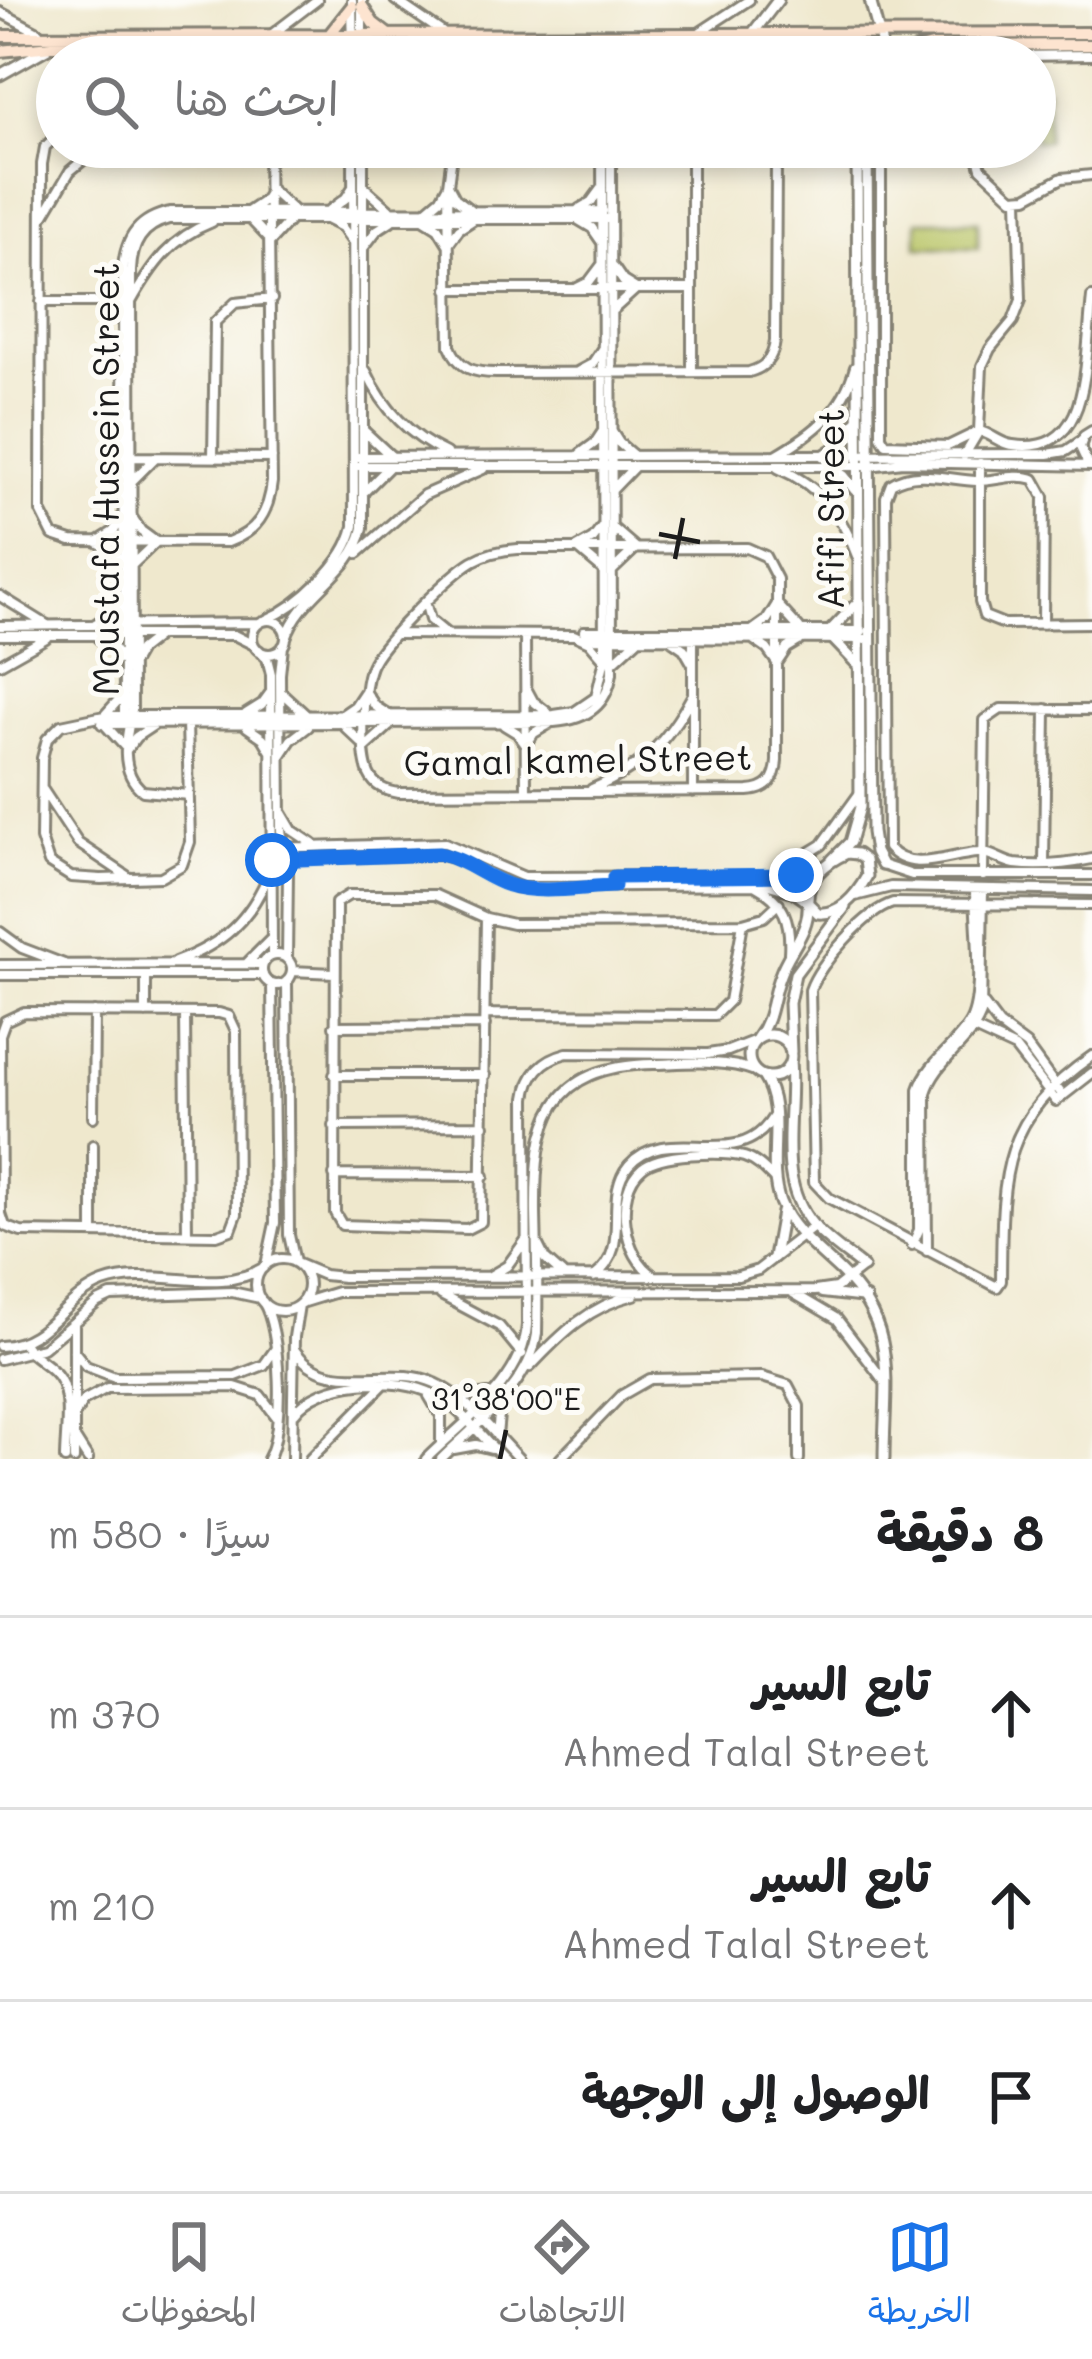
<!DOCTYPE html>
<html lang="ar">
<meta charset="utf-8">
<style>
:root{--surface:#fff;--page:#f2f2f2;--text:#202124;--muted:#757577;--line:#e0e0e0;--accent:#1a73e8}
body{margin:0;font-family:Mali,"Playpen Sans Arabic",sans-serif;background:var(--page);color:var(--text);direction:rtl}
.stop{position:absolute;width:36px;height:36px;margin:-27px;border:9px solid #1a73e8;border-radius:50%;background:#fff}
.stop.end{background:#1a73e8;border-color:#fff;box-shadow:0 3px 12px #0008}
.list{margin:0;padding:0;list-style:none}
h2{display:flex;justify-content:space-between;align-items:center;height:156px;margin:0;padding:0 48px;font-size:51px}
h2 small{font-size:39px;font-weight:400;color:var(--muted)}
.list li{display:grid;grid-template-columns:78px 1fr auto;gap:36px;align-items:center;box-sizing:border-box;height:192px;padding:0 48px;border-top:3px solid var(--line)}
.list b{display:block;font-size:45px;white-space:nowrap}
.list p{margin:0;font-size:39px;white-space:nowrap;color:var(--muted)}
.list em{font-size:39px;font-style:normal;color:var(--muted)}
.icon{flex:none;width:66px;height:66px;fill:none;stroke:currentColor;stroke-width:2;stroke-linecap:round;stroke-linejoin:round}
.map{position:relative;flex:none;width:1092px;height:1459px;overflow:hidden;direction:ltr}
.search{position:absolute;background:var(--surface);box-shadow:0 6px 18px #0003;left:36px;right:36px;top:36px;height:132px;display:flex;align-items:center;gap:30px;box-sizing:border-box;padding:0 42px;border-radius:66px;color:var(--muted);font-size:45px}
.sheet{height:732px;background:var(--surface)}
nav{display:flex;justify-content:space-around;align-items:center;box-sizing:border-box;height:168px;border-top:3px solid var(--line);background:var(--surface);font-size:33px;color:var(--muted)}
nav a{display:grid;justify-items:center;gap:6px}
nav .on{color:var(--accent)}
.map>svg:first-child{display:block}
</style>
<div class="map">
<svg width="1092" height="1459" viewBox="0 0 1092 1459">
<rect width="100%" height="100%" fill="#fdfcf7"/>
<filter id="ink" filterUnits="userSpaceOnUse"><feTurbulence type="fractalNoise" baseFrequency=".00833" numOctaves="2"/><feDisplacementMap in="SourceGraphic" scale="24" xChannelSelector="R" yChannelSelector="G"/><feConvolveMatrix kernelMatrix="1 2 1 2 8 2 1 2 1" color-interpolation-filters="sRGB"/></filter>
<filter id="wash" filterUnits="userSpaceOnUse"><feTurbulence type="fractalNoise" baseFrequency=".004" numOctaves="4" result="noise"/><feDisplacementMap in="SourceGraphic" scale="48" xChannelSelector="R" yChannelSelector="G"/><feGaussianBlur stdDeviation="2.7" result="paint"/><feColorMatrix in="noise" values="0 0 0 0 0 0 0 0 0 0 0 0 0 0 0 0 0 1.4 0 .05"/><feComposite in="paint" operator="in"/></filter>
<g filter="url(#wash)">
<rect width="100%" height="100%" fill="#efe8cd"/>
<path fill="#b9c567" stroke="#6a7042" stroke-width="3" d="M 1035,88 L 1047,88 L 1047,141 L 1035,141 Z
M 917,221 L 978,221 L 978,248 L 917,247 Z"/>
</g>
<g filter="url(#ink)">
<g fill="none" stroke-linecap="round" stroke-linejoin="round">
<g stroke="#868274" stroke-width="14">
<path id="minor" d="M 352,0 L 353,57
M 362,0 L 362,57
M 395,0 L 442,32
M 0,12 L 38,32
M 700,32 L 749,0
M 271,35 L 317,0
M 266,46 L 287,57
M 759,46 L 785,57
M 431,57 L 451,46
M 951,57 L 1092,55
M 57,135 L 45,147 L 42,164 L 41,511 L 53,535 L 71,541 L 228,542 C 257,532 269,512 272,482 L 268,147
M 453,147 L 448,185 L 450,346 C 459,369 474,373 496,373 L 749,372 C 765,368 773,358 775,341 L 776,160 L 773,147
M 692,147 L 692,372
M 881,147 L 881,436 L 886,444 L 948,446 L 979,431 C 992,434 1000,444 1013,445 C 1092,456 1084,366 1092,297
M 975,147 L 981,168 L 1013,198 L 1027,197 L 1062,178 L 1092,175
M 364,187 L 389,209
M 428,209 L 441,198 L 448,185 L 455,198 L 472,211
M 579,209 L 591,202 L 602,187
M 330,210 L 346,198 L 353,187
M 249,211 L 264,201 L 271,190 L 294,211
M 44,215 L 70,171 L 99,147
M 577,219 L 592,228 L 601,241
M 328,220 L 342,227 L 352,241
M 425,220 L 438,228 L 448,244 L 459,229 L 473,220
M 252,221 L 271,241 L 290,220
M 364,247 L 377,230 L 391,221
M 614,268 L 623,281 L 636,289 L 614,309
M 577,288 L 589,282 L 601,266
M 448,289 L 692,289
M 41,302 L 131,302 C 152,265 171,238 212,222
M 366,371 C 383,408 409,436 446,453
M 579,371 L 592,364 L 602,349
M 363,430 L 391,456
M 612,432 L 619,443 L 634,456
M 580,454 L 595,443 L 603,431
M 776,455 C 814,433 843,411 855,367
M 964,456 L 979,431 L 982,366 L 990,349 L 1013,321 L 1021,300 L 1018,199
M 129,457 L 272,458
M 213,457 L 215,322 L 235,303 L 272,299
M 355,457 L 1048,454 L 1066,451 L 1081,441
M 980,463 L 980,602 L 984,616 L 1004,624 L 1092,623
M 1088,464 L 1080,447 L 1084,436 L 1092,431
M 355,466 L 869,466 L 903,462 L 1092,466
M 778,468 C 820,486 842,514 857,556
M 132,481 L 155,458
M 612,490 L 635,466
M 365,491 L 388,468
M 132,517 L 141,531 L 156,542 L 132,565
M 121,520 L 113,532 L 97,542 L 113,551 L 123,565
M 603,526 L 593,539 L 577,548 L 603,570
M 747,548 L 765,556 L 777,579 L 777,761 C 776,780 768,790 748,791 L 399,793 C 386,791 375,787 369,774 C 360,754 362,681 373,662 C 386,638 450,575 473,561 C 487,553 502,550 518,549 Z
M 358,553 L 424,495 L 483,469
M 613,570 L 636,548 L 614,529
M 0,596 L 47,625
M 426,605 L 430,620 L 447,634
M 266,620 C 300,605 346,563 354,526 L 353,147
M252 637a17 17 0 1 1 34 0a17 17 0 1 1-34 0Z
M 95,624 L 113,612 L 123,598
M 1043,624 L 1044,497 L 1034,479 C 1014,473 997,481 977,481 C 949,480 916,468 891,484 L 886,497 L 888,848 C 911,875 950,854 978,853 C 992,852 1002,862 1015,864 C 1039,867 1068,864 1092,859
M 0,626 L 259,623
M 753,630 L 767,620 L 777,604 L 799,628
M 584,631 L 862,631
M 398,634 L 574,635 L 589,642 L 602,657
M 0,635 L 234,635 L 254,645
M 525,635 L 526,792
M 98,638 L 114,649 L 121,660
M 286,638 C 301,593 353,574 363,528 L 363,147
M 584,638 L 870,639
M 671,640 L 684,649 L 692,663
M 754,640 L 767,649 L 777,663 L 787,648 L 802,639
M 283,646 L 280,674 L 281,830 L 288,873 L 287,959
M 259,650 L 267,658 L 271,674 L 272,956
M 613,662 L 637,640
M 0,664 L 46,638
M 132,664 L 140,650 L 158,636
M 526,688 L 533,701 L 547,712
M 281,692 L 305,714
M 123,695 L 104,716 L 61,725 L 47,739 L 42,758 L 41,839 L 49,863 L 71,877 L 101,879 L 161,877 L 182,865 L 190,842 L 187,722
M 246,714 L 262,704 L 270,693
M 342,715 L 355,706 L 365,691 L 375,706 L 389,715
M 104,716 L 554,715 L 574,712 L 596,697 L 604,663 L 602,147
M 124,717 L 123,269 C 125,237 139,218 171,212 L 603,211
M 102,724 L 554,722 C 586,720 607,706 612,673 L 611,147
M 504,725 L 517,733 L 526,745 L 534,733 L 549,724
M 106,726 L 127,749 L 136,737 L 154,725
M 247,727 L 263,738 L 270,750
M 345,727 L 366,747 L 390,725
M 281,755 L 291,740 L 308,727
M 592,789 C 642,768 667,742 692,696
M 43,790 L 78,843 L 127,876
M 693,792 L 693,639
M 189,795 L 143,791 C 118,772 126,737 132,710 L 131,271 C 132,244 142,226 169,219 L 611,219
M 282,813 L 292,830 L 313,844
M 272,848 L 445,843 L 524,877 L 785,876 L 823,867
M 272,859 L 439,854 L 464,861 L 516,887 L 769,885 L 793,892 L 807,902
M 1044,864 L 1046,709
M 882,865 L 912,875 L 1092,875
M 776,873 L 822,845 L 859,794
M 983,876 L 985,720 L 1001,709 L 1092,710
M 756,886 C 785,902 791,921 789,953
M 855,896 L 891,887 L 1092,891
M 1092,905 L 893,903 C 866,911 819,964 810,990 L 814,1182 L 829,1198 L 997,1287 L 1001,1281 C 1002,1176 999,1120 1092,1056
M 486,918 L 435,895 L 349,895 L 336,903 L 335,1213 L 342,1225 L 467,1229 L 481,1222 L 486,918 L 513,924 L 743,923 L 764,917 L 779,903
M 0,932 L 22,948 L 64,964
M262 970a15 15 0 1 1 30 0a15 15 0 1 1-30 0Z
M 175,962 C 223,944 249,921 269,874
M 247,963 L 270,940
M 0,965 L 263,964
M 292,971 L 334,973
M 0,975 L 263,975
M 146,975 L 146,1013
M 287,981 L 289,1235 L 295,1262
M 984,1005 L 999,1025 L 1026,1045 L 1063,1096
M 24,1012 L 219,1013 L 229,1016 L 236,1031 L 237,1214 L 231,1230 L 217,1235 L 21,1232 L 5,1226 L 1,1214 L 0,1035 L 5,1021 Z
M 185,1013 L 187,1234
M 485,1014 L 715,1015 L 729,1001 L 743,923
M 334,1026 L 485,1025
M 974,1029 L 1015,1048 L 1056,1101 L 1092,1073
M 334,1075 L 485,1075
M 93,1117 L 94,1012
M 334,1126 L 484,1125
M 93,1145 L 93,1233
M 334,1175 L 484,1176
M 538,1245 L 545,1259 L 562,1274
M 912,1245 L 919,1230 L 919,1089 C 929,1061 956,1047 970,1022 C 985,994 975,922 975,890
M 927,1251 L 926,1093 C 935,1061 969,1045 981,1014 L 983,890
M256 1285a26 26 0 1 1 52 0a26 26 0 1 1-52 0Z
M 298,1264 L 324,1275 L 343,1277 L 738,1276 L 758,1270 L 815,1226
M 266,1265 L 275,1223 L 272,984
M 490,1276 L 507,1266 L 525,1241
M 655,1276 C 623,1258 613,1192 642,1168 C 659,1153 722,1151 744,1157 C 757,1161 765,1170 774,1179
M 594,1277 C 634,1247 601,1198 629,1165 C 668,1120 738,1175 773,1117
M 793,1293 L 837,1319 L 884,1381
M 822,1293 L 866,1298
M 441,1295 L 499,1326 L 522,1354
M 263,1302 C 281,1328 285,1432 268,1459
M 301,1303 L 337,1292 L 815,1291 L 836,1288 L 863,1267
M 23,1343 C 32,1359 50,1363 59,1378 C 72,1398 65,1436 65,1459
M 0,1346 C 47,1345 63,1298 103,1283 C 152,1265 217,1296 263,1268
M 294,1349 C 326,1398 390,1362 435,1383 C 467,1397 494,1434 519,1459
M 74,1351 L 86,1366 L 115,1377 L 236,1376 L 264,1365 L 276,1348
M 0,1359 L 43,1348 L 98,1302 L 111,1296 L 232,1292 L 260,1298
M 530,1367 C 561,1334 589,1306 634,1295
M 455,1394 L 467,1397 L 488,1394
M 429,1396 L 441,1416 L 441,1443
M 295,1413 C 319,1379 399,1375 435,1395 C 461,1409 483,1438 504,1459
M 74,1416 L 83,1401 L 107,1388 L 235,1387 L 260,1395 L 276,1416
M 497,1436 L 500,1404
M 76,1440 L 88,1459
M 454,1449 L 476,1445 L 492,1449
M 74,1459 L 74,1323
M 292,1459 L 294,1337 L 299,1305
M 310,1459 L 383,1385
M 426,1459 C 464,1421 523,1382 527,1325 L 526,1098 C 529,1074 543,1059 567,1053 L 708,1054 L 728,1051 L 756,1040
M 441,1459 C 477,1423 529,1387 537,1334 C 538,1293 537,1253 536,1213 C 535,1122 548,1066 654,1064 C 687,1063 724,1059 755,1071
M 560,1459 L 622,1395 L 650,1379 L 762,1377 L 788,1385 L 799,1406 L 799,1459"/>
</g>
<g stroke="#868274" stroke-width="15">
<path id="tertiary" d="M 870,0 L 881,41 L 878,57
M 752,34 L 778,0
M 848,57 L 847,46 L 853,34
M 0,75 L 48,48
M 867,147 L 872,832 L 875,852 L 882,865
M 823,456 L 841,444 L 856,422
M 829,466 L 844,476 L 855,490
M 831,630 L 856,604
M 832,638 L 857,664
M 847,853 L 857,854 L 865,860 L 867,876 C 857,894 841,915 818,913 L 808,903 C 806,879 826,862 847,853 Z
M 832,860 L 850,842 L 860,807 L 857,147
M749 1056a21 21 0 1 1 42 0a21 21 0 1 1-42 0Z
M 757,1038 C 773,1018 771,997 780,975 C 789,949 810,932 808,903
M 791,1052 L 789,1003 L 795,974 L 845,907
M 790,1062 C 795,1116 774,1179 813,1225 C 827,1241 847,1254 863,1267
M 763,1076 C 787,1112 765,1161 780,1202 C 791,1230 818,1250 840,1271 C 900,1327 884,1383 884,1459
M 774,1257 L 782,1212"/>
</g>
<g stroke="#868274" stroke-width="16">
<path id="secondary" d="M 362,6 L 373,23 L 386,33
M 329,35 L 352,6
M 0,36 L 1092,33
M 0,51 L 52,46 L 789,44 L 819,48 L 841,57
M 888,57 L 932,46 L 1092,45"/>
</g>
<use href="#minor" stroke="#fff" stroke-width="8"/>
<use href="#tertiary" stroke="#fff" stroke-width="9"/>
<use href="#secondary" stroke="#fde4d0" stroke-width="10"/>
</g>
</g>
<g fill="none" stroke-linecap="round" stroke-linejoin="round" filter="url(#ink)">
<path stroke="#1a73e8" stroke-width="15" d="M 272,860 L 439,854 C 465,859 484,877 508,885 C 539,895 582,887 614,886 L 614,877 L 796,875"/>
</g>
<path fill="none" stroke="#1c1c1c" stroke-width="4.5" d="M 659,534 L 700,542M 675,559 L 683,518M 500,1459 L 506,1430"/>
<g text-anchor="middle" stroke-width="10" stroke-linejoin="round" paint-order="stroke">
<g font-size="36" fill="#1c1c1c" stroke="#fdfcf7">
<text transform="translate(106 479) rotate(-90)" y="13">Moustafa Hussein Street</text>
<text transform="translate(831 509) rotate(-90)" y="13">Afifi Street</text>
<text transform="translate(578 760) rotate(-1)" y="13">Gamal kamel Street</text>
</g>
</g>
<g font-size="30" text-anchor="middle" fill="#1c1c1c" stroke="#fdfcf7" stroke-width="10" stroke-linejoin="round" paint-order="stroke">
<text x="506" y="1410">31°38'00"E</text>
</g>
</svg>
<div class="stop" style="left:272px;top:860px"></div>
<div class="stop end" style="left:796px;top:875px"></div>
<div class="search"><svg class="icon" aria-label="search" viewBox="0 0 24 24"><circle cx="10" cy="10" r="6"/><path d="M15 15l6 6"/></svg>ابحث هنا</div>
</div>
<section class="sheet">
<h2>8 دقيقة<small>سيرًا · 580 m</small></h2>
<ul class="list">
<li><svg class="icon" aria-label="ahead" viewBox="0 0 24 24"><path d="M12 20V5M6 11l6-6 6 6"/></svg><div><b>تابع السير</b><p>Ahmed Talal Street</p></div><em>370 m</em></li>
<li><svg class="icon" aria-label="ahead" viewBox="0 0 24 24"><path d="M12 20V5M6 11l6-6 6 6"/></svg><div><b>تابع السير</b><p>Ahmed Talal Street</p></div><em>210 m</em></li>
<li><svg class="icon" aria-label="arrive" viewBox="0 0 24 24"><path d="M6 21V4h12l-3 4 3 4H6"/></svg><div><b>الوصول إلى الوجهة</b></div></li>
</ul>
</section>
<nav>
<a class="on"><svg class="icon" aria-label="map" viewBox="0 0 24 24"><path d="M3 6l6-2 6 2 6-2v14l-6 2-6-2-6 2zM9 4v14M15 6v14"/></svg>الخريطة</a>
<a><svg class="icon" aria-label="directions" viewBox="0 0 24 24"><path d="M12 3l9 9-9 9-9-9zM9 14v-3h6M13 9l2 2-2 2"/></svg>الاتجاهات</a>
<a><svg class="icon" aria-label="saved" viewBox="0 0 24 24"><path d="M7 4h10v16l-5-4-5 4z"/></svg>المحفوظات</a>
</nav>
